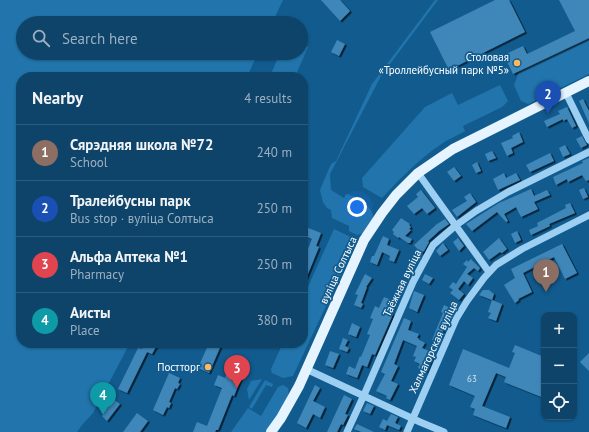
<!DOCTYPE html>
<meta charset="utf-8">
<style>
:root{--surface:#0e446a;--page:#174b70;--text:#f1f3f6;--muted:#9bb0c1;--line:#2e5c7e;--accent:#ffb85c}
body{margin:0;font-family:"PT Sans",sans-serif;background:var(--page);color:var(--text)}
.controls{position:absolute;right:12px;bottom:12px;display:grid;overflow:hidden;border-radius:8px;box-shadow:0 1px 3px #0004}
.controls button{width:36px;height:36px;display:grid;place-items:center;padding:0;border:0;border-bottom:1px solid var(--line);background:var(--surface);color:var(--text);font:20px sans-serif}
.you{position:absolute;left:357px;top:207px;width:14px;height:14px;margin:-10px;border:3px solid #fff;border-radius:50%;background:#1a73e8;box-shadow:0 0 0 6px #1a73e833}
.badge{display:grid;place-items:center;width:26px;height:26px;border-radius:50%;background:var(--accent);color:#fff;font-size:13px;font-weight:700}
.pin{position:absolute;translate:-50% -33px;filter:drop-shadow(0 1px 2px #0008)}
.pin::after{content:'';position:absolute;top:21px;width:14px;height:12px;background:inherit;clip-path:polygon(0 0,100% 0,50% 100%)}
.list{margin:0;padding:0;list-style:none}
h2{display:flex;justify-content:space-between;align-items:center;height:52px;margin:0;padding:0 16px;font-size:17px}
h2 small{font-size:13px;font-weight:400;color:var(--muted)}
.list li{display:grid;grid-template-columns:26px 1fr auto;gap:12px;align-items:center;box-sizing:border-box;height:56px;padding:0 16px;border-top:1px solid var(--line)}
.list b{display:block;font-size:15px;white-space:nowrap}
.list p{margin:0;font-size:13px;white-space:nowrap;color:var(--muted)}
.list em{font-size:13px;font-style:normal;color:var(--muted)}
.icon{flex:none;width:22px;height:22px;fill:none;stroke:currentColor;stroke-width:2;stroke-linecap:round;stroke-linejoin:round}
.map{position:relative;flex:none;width:589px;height:432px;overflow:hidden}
.search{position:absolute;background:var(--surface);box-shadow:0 1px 3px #0004;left:16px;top:16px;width:292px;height:44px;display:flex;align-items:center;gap:10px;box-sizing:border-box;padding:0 14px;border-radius:22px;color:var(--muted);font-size:15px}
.panel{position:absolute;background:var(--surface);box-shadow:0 1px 3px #0004;left:16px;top:72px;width:292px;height:276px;border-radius:16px}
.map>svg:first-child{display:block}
</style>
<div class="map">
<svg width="589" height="432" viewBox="0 0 589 432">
<defs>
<filter id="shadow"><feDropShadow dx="2" dy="1.5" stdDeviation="0" flood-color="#0009"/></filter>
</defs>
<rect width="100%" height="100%" fill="#125b8e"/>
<path fill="#2175ac" d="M 0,0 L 283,0 L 272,23 L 23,23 L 23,53 L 258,53 L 247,77 L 21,77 L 21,343 L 130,343 L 93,413 L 82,425 L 77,432 L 0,432 Z
M 435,0 L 438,0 L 381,76 L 330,174 L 331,190 L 344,198 L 346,194 C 354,195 373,207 373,216 C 373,221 366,229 364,233 L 357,235 L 349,231 L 349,226 L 332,218 L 331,210 L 327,208 L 323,202 L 320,190 L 331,164 L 336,161 L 372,84 Z
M 589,38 L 589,74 L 528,104 L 521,101 L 514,85 L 519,72 Z
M 301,43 L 308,47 L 295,77 L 273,77 L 270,76 L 280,53 L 301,53 Z
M 500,85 L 508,101 L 502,107 L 463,126 L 465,131 C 457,136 448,139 440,145 C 418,160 400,179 382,198 L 363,187 L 362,178 L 425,107 L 452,93 L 458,105 Z
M 334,229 L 357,240 L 293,376 L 283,378 L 272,373 L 271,369 L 283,343 L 303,343 L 303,298 Z
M 262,379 L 249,400 L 247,389 L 251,381 Z
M 265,380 L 273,384 L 272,387 L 266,385 L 252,409 L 249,407 Z
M 283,385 L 288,388 C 292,399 272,423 266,432 L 231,432 L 248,408 L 261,416 L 278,387 Z"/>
<path fill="#3f87b9" filter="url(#shadow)" d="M 321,0 L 340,0 L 350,11 L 340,21 Z
M 495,0 L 509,0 L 525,32 L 449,70 L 430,32 Z
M 559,0 L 589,0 L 589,38 L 513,74 L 504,55 L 523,46 L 527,54 L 575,31 Z
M 337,40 L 345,44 L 339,56 L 331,52 Z
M 583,99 L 589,111 L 589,123 L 579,101 Z
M 567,107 L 576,126 L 572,128 L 567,119 L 563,121 L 563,119 L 547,127 L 544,121 L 560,114 L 558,111 Z
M 519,132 L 523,142 L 511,148 L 513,153 L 507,156 L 501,143 L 513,138 L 512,136 Z
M 582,136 L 587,145 L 581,148 L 576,139 Z
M 565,145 L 570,154 L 563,157 L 559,148 Z
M 492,151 L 496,158 L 488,161 L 485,154 Z
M 550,153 L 554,161 L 530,172 L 526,165 Z
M 589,158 L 589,180 L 586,181 L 582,175 L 568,182 L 567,179 L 556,185 L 553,177 L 583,163 L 582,161 Z
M 477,162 L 481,171 L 476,173 L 472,165 Z
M 454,167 L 461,176 L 454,181 L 447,172 Z
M 504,173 L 506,178 L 516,173 L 520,180 L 498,190 L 493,179 Z
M 584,188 L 588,197 L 583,199 L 579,190 Z
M 531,189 L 534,196 L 547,190 L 550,195 L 534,202 L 538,209 L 521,217 L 516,207 L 504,214 L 508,221 L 506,222 L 497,212 L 472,231 L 466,224 L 499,203 Z
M 421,190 L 435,208 L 427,214 L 422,208 L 414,214 L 407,206 L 418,197 L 416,194 Z
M 470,193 L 476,202 L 457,217 L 452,210 L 467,201 L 464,197 Z
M 570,203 L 575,213 L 549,224 L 550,226 L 531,235 L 529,230 L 538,226 L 537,223 L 566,208 L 565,205 Z
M 401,218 L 410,224 L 409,225 L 411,227 L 409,229 L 411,230 L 405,236 L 412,239 L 410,243 L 408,243 L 399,237 L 398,238 L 393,234 L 394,232 L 392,230 Z
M 445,219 L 449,224 L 439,231 L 428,241 L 429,242 L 424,251 L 421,253 L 414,245 L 437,224 Z
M 303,226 L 321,233 L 316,246 L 319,247 L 303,286 L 303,261 L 312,239 L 303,235 Z
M 517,231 L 521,240 L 515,243 L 511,234 Z
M 383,236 L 389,239 L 387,245 L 399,250 L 394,262 L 389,260 L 390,256 L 382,252 L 377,265 L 370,262 L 372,256 L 374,256 Z
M 458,238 L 464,246 L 459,251 L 453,242 Z
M 499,238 L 507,249 L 502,253 L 500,252 L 489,260 L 483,252 Z
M 443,243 L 448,250 L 440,256 L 436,251 Z
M 562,244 L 577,273 L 565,279 L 554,257 L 523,273 L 532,292 L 518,299 L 519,300 L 515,303 L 504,285 L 515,278 L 511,269 Z
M 471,259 L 480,268 L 478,271 L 474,268 L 467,274 L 473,278 L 468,285 L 464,281 L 458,289 L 464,294 L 459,300 L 450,293 L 453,290 L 449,287 L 453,282 L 456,284 L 467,267 L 463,264 L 467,260 L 468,262 Z
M 365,274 L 372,278 L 366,287 L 367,287 L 361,303 L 363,304 L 361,308 L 354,305 L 358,295 L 355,294 Z
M 425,274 L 433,278 L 429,284 L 422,280 Z
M 483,290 L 489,290 L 494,294 L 492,300 L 479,295 Z
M 414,291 L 424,295 L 417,312 L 409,308 Z
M 384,297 L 396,302 L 391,313 L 393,314 L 375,355 L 372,354 L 367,367 L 362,365 L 357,378 L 346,374 L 349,366 L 355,369 L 360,356 L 361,357 L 370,335 L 367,334 L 373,319 L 370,318 L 375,306 L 379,308 Z
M 492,300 L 502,304 L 496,321 L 488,318 L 491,313 L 488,312 Z
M 444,305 L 452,309 L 445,329 L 444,329 L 438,342 L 432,340 L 443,313 L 441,312 Z
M 404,318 L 411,321 L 408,330 L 419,334 L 417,338 L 419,338 L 418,339 L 425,343 L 422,348 L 434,353 L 426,372 L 418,368 L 420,364 L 414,361 L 416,357 L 413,356 L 417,346 L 403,340 L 394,364 L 398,366 L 391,381 L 398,384 L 390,400 L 386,398 L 387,396 L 376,391 L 385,374 L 381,372 Z
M 352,323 L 360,327 L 356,337 L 348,334 Z
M 343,338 L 348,340 L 345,346 L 349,348 L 347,352 L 339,349 Z
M 144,343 L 158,343 L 152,354 L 147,352 L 127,393 L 118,389 L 138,348 L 142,349 Z
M 209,343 L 222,343 L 209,373 L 198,368 Z
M 515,345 L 544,357 L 544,398 L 504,382 L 506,377 L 496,373 L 482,406 L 510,417 L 506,428 L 473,415 L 475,409 L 470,407 L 475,396 L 449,385 L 463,349 L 509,368 L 515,353 L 512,352 Z
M 330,351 L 339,354 L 333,368 L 325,365 Z
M 589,353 L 589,371 L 580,362 Z
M 227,372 L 241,378 L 234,396 L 232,395 L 218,430 L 216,430 L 215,432 L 193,432 L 197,422 L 207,426 L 222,388 L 214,385 L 218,375 L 225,378 Z
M 169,373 L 180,378 L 178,383 L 180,384 L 177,389 L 175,388 L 169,402 L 171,403 L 169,408 L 167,407 L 163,415 L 153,410 Z
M 315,385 L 320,388 L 313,401 L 325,407 L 320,418 L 313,414 L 306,428 L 297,423 Z
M 344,395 L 352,399 L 345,414 L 348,415 L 343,425 L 341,424 L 337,432 L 327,432 Z
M 112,398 L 120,404 L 107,421 L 102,416 L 105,412 L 102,410 Z
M 367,403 L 374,406 L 370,414 L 363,411 Z
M 137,413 L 148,421 L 140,432 L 123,432 Z
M 391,414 L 398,417 L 395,423 L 401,426 L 399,430 L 387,425 L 385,430 L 379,427 L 383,419 L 387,421 Z
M 357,424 L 374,432 L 361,432 L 354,429 Z"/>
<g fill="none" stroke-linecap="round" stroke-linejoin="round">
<path stroke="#9ccff2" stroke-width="7" d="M 566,93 L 589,140
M 418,173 L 489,272
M 306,369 L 420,422 L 444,432
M 347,432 L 364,395 L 413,282 L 433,245 L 455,226 L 476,211 L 508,192 L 589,152
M 407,432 L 456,319 L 467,301 L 484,278 L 496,265 L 522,249 L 589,215"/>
<path stroke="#e6f4ff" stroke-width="10" d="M 271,432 L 281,418 L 299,386 L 364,240 L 382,213 L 396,195 L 418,173 L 453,149 L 589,81"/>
</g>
<g fill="#ffb85c" stroke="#125b8e" stroke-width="1.5">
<circle cx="517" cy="63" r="4"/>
<circle cx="208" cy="367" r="4"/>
</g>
<g text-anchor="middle" stroke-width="3.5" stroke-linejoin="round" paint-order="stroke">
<g font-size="9" fill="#cfe1ee">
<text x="472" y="382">63</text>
</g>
<g font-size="11" fill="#fff" stroke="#125b8e" text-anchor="end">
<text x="509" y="61">Столовая<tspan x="509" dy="13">«Троллейбусный парк №5»</tspan></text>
<text x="200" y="371">Постторг</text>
</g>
<g font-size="11" fill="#fff" stroke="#125b8e">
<text transform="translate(338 270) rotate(-65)" y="4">вуліца Солтыса</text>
<text transform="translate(402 283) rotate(-64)" y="4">Таёжная вуліца</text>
<text transform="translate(433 347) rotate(-65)" y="4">Халмагорская вуліца</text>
</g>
</g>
</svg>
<div class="controls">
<button>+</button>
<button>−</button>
<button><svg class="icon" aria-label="locate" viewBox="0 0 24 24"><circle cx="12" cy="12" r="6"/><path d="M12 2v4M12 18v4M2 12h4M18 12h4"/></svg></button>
</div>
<div class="you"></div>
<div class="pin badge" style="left:546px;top:292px;background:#8d6e63">1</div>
<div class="pin badge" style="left:548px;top:114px;background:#1a4fb4">2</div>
<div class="pin badge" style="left:237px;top:388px;background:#e0444e">3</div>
<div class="pin badge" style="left:103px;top:415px;background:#0f9aa8">4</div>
<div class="search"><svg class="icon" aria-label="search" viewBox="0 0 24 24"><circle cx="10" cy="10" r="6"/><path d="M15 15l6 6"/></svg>Search here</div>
<section class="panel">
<h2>Nearby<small>4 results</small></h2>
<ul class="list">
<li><span class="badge" style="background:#8d6e63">1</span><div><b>Сярэдняя школа №72</b><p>School</p></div><em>240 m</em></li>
<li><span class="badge" style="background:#1a4fb4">2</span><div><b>Тралейбусны парк</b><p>Bus stop · вуліца Солтыса</p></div><em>250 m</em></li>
<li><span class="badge" style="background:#e0444e">3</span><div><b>Альфа Аптека №1</b><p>Pharmacy</p></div><em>250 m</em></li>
<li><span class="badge" style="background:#0f9aa8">4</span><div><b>Аисты</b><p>Place</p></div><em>380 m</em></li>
</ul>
</section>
</div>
